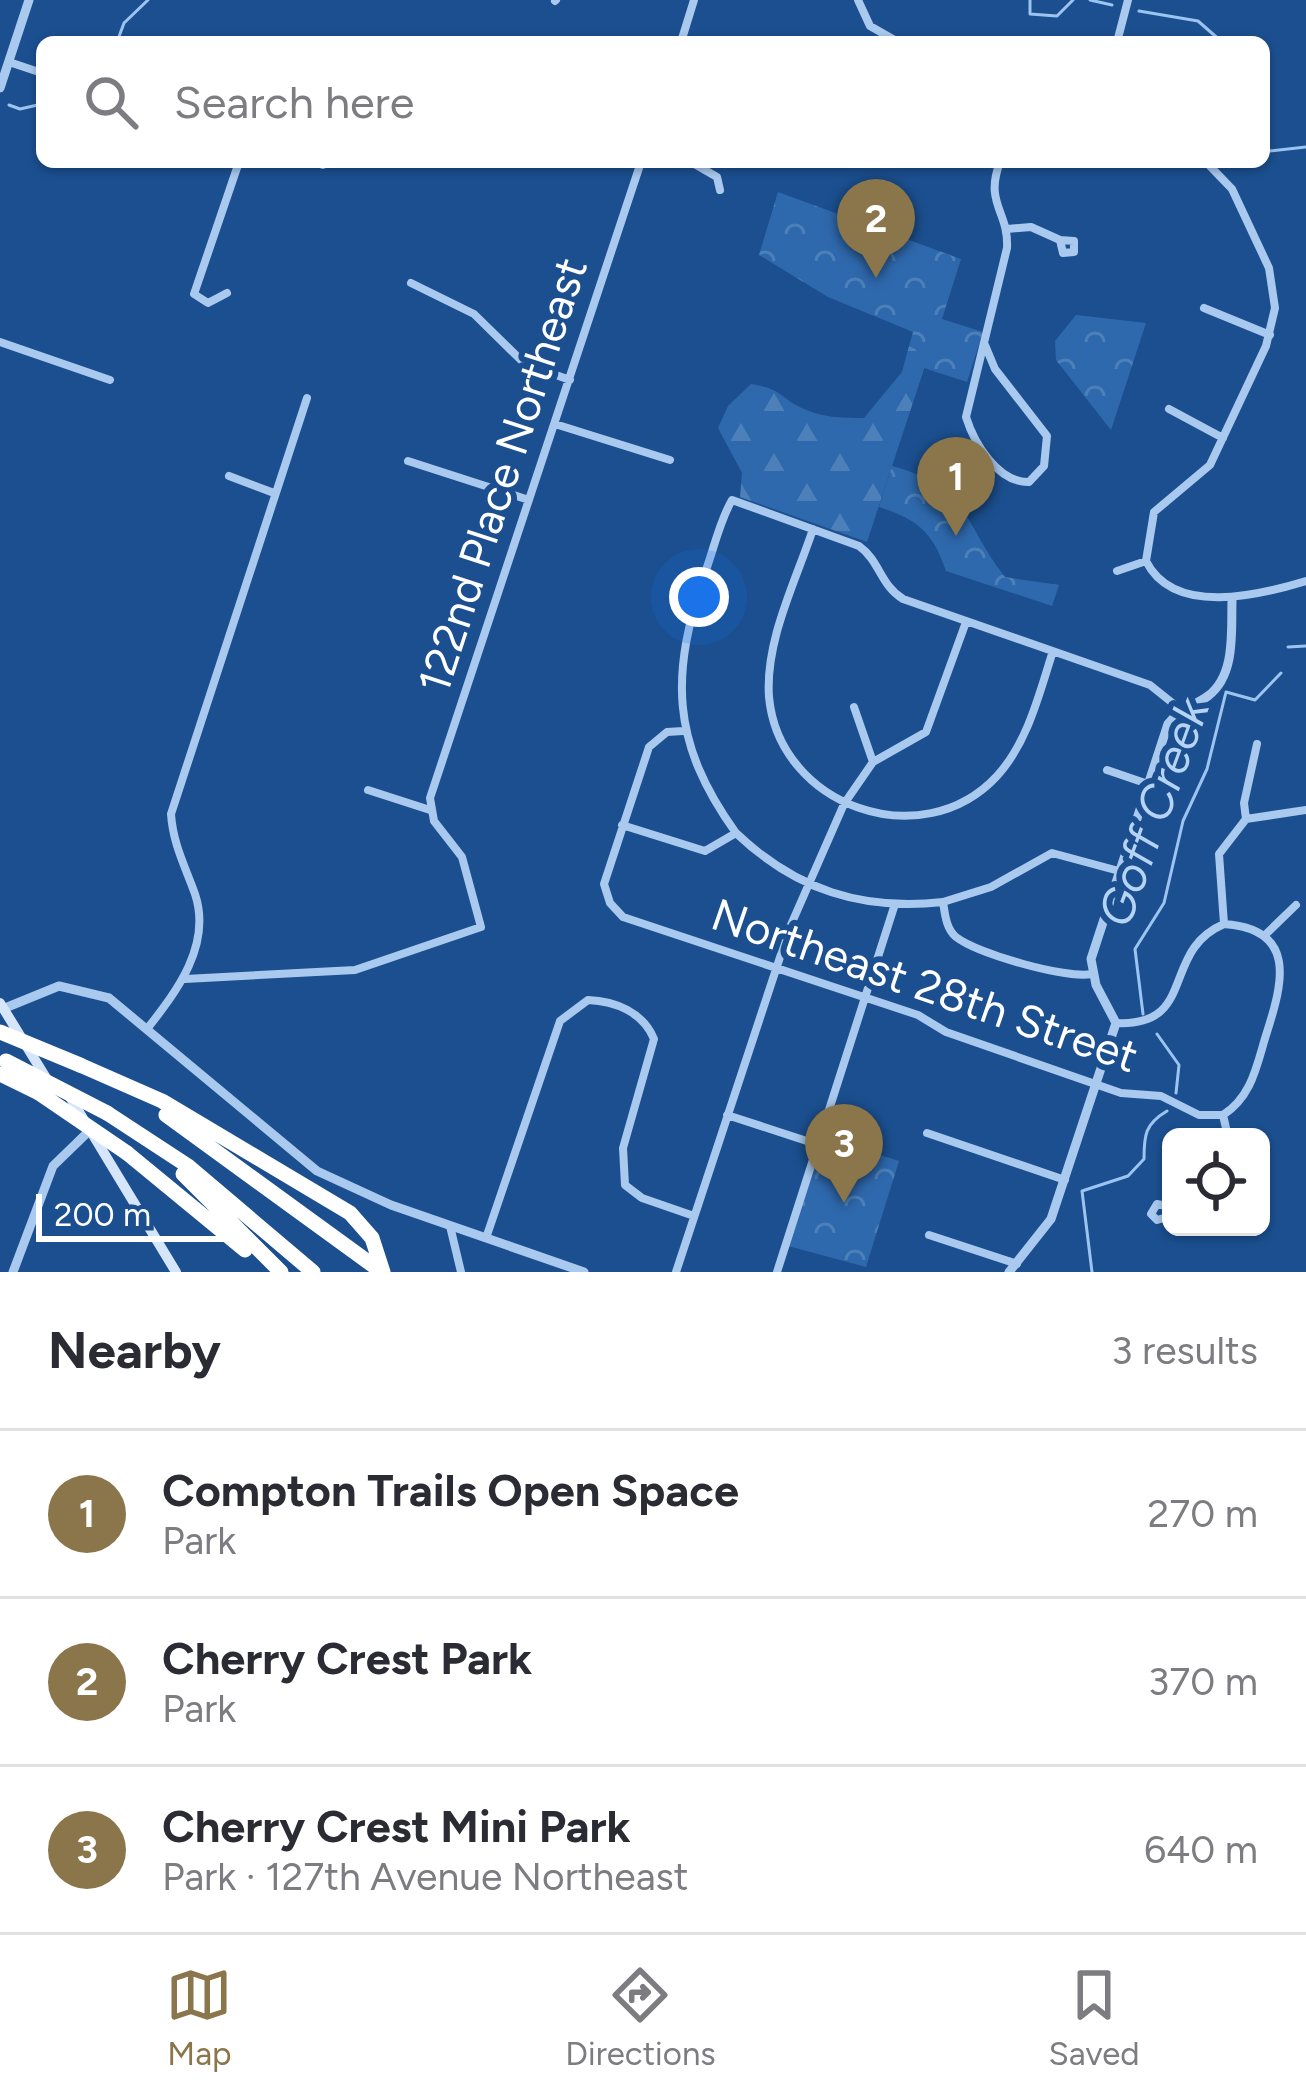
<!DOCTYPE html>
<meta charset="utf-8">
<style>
:root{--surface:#fff;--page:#f2f2f3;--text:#2b2b33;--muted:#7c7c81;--line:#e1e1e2;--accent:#8a764a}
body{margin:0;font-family:Figtree,sans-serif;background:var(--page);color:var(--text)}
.controls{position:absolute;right:36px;bottom:36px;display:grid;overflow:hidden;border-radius:18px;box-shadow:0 3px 9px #0004}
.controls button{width:108px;height:108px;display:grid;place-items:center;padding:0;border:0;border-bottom:3px solid var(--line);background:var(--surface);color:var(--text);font:60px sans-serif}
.scale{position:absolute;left:36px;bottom:30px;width:195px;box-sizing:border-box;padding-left:12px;border:6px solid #fff;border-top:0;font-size:33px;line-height:42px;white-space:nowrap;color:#fff;-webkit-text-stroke:9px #1b4f8f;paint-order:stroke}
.you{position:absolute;left:699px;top:597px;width:42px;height:42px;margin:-30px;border:9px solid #fff;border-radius:50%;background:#1a73e8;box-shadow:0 0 0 18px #1a73e833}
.badge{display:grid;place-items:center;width:78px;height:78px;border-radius:50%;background:var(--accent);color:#fff;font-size:39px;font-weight:700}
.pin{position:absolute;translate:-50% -99px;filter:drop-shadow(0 3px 6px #0008)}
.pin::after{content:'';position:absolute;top:63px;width:42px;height:36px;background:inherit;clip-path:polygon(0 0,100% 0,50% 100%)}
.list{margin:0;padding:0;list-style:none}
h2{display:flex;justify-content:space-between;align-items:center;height:156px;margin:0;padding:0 48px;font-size:51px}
h2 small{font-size:39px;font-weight:400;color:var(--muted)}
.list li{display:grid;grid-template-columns:78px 1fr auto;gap:36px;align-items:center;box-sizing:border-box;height:168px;padding:0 48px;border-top:3px solid var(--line)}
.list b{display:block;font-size:45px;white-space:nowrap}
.list p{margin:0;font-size:39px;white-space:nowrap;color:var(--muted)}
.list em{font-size:39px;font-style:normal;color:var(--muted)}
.icon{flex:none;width:66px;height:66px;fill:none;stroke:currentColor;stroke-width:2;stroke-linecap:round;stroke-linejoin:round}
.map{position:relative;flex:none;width:1306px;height:1272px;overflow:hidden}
.search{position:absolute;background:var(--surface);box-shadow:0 3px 9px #0004;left:36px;right:36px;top:36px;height:132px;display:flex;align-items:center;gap:30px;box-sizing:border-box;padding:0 42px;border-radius:18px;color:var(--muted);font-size:45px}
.sheet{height:660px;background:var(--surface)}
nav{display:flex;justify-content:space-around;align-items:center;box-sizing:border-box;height:168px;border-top:3px solid var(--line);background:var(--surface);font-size:33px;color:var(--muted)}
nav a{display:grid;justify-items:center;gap:6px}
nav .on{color:var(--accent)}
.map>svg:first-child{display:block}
</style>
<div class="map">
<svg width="1306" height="1272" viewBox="0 0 1306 1272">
<defs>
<pattern id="forest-firs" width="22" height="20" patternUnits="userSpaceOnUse" patternTransform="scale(3)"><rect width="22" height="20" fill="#2e69ad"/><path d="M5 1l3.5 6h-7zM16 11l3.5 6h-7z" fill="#4d80b9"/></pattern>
<pattern id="park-crowns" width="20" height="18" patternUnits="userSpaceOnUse" patternTransform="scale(3)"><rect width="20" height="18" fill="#2e69ad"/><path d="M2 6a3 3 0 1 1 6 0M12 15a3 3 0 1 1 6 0" fill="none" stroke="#4d80b9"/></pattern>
</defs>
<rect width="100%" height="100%" fill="#1b4f8f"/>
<path fill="url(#forest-firs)" d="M 909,346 L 929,354 L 867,542 L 740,497 L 742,473 L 718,428 L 728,406 L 751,384 C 784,389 779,398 804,409 C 824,418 843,418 864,418 L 902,372 Z"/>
<path fill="url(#park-crowns)" d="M 778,192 L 961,259 L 942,319 L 983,332 L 967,382 L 924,368 L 928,354 L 909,346 L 913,332 L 828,297 L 759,255 Z
M 1076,315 L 1146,323 L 1111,430 L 1056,360 L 1055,341 Z
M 892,466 C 970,487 962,522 1005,577 L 1059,585 L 1052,606 L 946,571 C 933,532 917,519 879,507 Z
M 823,1137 L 899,1161 L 866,1267 L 788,1246 Z"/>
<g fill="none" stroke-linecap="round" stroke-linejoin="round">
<path stroke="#9cc4f0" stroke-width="3" d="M 1030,0 L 1030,14 L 1057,16 L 1073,0
M 1090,0 L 1112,5
M 1139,11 L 1198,21 L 1222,42
M 117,42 L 124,23 L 148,0
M 9,105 L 20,109 L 42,104
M 1264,143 L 1270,151 L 1306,147
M 1288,647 L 1306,646
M 1143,1014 L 1135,949 L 1164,903 L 1183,821 L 1207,769 L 1226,692 L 1255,700 L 1281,673
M 1157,1034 L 1179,1065 L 1176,1093
M 1092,1272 L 1082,1191 L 1128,1176 L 1144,1159 C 1144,1135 1145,1124 1167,1111"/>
<path stroke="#a9c9ee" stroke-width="8" d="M 858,0 L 870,26 L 898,42
M 555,1 L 556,0
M 681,42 L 694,0
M 1117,42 L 1128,0
M 9,62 L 42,73
M 314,162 L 323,165
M 691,162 L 717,177 L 720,190
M 1007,229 L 1031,227 L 1060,240 L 1063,253 L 1074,252 L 1074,241 L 1060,240
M 411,283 L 474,314 L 525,364 L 570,380
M 227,293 L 208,303 L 194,294 L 239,162
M 1204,308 L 1270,335
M 0,342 L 110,380
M 985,345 L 995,369 L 1047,436 L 1044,466 L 1029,482 C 998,483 974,443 966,417 L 1007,248 C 1009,211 984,204 1000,162
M 1169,409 L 1223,438
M 555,424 L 670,460
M 408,461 L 529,500
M 229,476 L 274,493
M 813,529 C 796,581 765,640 769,697 C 779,806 922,857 997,776 C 1028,742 1039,694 1053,651
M 1146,561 L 1154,512 L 1210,465 L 1266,346 L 1275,308 L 1269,268 L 1232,189 L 1206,162
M 1117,571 L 1146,561 C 1174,617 1260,595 1306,581
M 854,707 L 873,762
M 683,731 L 667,732 L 649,747 L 604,884 L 610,903 L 623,917 L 918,1015 L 946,1032 L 1121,1093 L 1161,1096 L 1199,1115 L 1223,1115
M 1107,770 L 1148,784
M 368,790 L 430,810
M 1246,819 L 1306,810
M 622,825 L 705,851 L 736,833 C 796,890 862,911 943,902 C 945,914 946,929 956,937 C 978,954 1066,979 1092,974
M 736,833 C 670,741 670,674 706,570 C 714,548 720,520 732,500 L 859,546 C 880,561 880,585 903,599 L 1150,685 L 1180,709
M 943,902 L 991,887 L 1052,853 L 1119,871
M 1264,936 L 1296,905
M 185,979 L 355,970 L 481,927 L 462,857 L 434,821 L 430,798 L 641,162
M 1116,1023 C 1198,1027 1160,951 1224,924 L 1219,854 L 1246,819 L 1244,803 L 1257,744
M 147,1029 C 177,991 212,945 195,894 C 185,866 173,844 171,814 L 307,398
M 727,1115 L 819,1145
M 1223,1115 C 1253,1096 1257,1063 1267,1032 C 1283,982 1297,929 1224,924
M 1223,1115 L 1228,1137
M 927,1133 L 1065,1180
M 1171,1207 L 1157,1204 L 1151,1214 L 1157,1220 L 1171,1216
M 450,1226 L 461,1272
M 929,1235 L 1017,1264
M 486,1238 L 560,1021 L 588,1000 C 615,1001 643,1012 654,1039 L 623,1148 L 625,1185 L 642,1198 L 694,1216
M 676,1272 L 790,927 L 844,804 L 873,762 L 926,732 L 966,622
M 777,1272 L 894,907"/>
<path stroke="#a9c9ee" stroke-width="9" d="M 0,88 L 29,0
M 5,1008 L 59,986 L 109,998 L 317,1171 L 391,1205 L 584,1272
M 13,1272 L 53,1166 L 88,1132
M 1009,1272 L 1051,1219 L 1116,1023 L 1096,985 L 1091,959 L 1168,724 C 1180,708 1193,707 1208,696 C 1236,675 1231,631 1232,601"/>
<path stroke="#d6e6fa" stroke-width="10" d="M 0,1003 L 51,1086
M 70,1097 L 176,1272"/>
<path stroke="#fff" stroke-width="15" d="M 80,1065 L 162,1101 L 350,1213 L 372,1238 L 383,1272
M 0,1074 L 39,1093
M 107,1113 L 188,1166 L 313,1272
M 166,1115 L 382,1272
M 127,1153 L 245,1250
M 183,1174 L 281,1272"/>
<path stroke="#fff" stroke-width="15" d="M 0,1032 L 80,1065
M 6,1061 L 107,1113
M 39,1093 L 127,1153"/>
</g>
<g text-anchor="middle" stroke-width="12" stroke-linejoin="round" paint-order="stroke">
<g font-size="45" fill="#fff" stroke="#1b4f8f">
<text transform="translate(502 475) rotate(-72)" y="16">122nd Place Northeast</text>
<text transform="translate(925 985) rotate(19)" y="16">Northeast 28th Street</text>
</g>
<g font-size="48" font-style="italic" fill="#b5d3f5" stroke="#1b4f8f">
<text transform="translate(1153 812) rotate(-70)" y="17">Goff Creek</text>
</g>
</g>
</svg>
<div class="controls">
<button><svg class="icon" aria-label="locate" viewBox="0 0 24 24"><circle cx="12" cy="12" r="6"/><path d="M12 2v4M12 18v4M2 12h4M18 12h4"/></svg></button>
</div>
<div class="scale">200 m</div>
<div class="you"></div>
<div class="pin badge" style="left:956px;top:536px">1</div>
<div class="pin badge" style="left:876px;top:278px">2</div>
<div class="pin badge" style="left:844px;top:1203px">3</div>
<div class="search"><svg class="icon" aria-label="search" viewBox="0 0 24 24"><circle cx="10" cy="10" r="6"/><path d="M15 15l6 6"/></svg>Search here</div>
</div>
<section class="sheet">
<h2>Nearby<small>3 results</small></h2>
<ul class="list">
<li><span class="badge">1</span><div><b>Compton Trails Open Space</b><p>Park</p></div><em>270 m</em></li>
<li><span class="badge">2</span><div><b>Cherry Crest Park</b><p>Park</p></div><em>370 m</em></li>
<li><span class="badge">3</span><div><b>Cherry Crest Mini Park</b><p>Park · 127th Avenue Northeast</p></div><em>640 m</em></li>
</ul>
</section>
<nav>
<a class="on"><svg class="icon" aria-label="map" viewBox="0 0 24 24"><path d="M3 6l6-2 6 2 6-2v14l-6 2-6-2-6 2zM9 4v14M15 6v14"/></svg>Map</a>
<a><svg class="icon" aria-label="directions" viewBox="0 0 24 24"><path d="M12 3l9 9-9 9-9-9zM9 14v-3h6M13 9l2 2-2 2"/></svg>Directions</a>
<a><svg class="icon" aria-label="saved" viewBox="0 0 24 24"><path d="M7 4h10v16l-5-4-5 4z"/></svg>Saved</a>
</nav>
